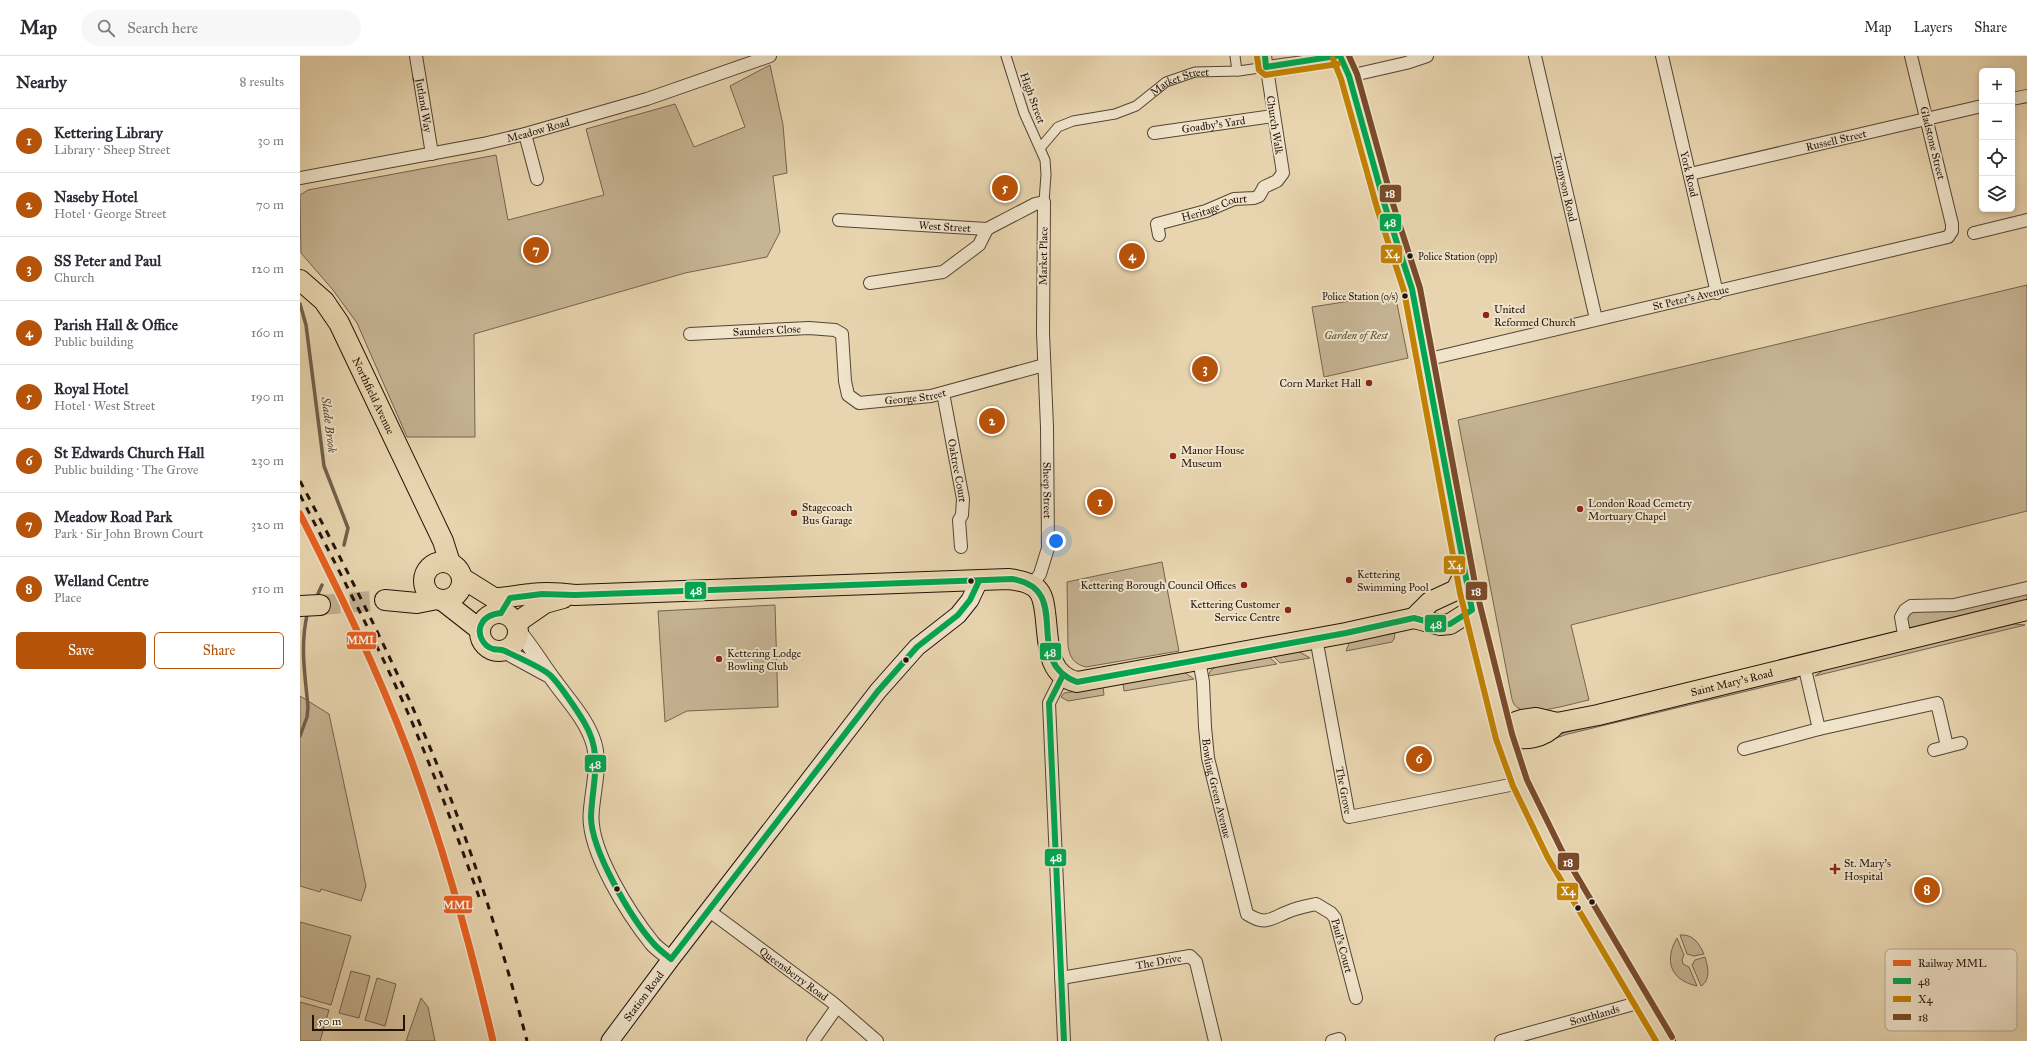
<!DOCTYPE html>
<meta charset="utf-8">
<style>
:root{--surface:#fff;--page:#f7f7f7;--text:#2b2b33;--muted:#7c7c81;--line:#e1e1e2;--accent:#b45309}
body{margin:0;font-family:"IM FELL Great Primer",serif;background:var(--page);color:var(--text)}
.controls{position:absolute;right:12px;top:12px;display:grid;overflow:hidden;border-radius:6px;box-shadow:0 2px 6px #0003}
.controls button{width:36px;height:36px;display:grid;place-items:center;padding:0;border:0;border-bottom:1px solid var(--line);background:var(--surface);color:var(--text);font:20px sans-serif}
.scale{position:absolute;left:12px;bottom:10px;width:93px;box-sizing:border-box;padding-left:4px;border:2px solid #22140b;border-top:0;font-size:11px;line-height:14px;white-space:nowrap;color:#22140b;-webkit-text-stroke:3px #f0e4cb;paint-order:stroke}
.you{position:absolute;left:756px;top:485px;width:14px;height:14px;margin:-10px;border:3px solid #fff;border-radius:50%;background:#1a73e8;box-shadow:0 0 0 6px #1a73e833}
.badge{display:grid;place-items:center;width:26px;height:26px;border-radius:50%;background:var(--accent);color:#fff;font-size:13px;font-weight:700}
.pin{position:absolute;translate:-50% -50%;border:2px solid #fff;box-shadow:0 1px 4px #0006}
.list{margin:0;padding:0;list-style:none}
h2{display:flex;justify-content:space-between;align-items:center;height:52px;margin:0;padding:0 16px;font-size:17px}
h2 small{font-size:13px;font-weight:400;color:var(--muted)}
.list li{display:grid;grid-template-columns:26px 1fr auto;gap:12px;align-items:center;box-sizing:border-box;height:64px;padding:0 16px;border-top:1px solid var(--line)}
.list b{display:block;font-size:15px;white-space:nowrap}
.list p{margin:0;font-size:13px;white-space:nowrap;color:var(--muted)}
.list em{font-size:13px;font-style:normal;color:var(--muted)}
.actions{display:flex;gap:8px;padding:12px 16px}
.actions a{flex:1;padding:9px 0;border:1px solid var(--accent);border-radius:6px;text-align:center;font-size:14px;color:var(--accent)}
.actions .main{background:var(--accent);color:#fff}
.icon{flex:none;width:22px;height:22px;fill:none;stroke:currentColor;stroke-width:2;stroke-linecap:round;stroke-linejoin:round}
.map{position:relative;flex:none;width:1727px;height:985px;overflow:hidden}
header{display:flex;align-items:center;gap:24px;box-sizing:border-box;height:56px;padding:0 20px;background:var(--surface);border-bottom:1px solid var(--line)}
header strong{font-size:19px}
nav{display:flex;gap:22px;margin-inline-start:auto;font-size:14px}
.search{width:280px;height:36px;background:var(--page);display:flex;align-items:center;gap:10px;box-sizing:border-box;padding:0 14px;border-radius:22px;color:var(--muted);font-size:15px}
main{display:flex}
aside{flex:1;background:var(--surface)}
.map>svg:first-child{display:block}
</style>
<header>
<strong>Map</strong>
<div class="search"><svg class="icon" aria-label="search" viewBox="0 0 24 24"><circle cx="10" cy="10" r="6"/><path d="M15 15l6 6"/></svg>Search here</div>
<nav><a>Map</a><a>Layers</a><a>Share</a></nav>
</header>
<main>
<aside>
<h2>Nearby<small>8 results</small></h2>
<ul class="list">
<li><span class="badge">1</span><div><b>Kettering Library</b><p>Library · Sheep Street</p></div><em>30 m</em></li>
<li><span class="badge">2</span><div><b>Naseby Hotel</b><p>Hotel · George Street</p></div><em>70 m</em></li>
<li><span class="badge">3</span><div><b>SS Peter and Paul</b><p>Church</p></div><em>120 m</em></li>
<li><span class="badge">4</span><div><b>Parish Hall &amp; Office</b><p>Public building</p></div><em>160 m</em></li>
<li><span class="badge">5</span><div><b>Royal Hotel</b><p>Hotel · West Street</p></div><em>190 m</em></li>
<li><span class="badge">6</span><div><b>St Edwards Church Hall</b><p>Public building · The Grove</p></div><em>230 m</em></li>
<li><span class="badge">7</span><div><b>Meadow Road Park</b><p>Park · Sir John Brown Court</p></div><em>320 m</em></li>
<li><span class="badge">8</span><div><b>Welland Centre</b><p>Place</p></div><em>510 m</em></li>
</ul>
<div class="actions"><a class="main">Save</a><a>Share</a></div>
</aside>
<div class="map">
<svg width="1727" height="985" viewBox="0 0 1727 985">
<rect width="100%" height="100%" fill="#e8d5af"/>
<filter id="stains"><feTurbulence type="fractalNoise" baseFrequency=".005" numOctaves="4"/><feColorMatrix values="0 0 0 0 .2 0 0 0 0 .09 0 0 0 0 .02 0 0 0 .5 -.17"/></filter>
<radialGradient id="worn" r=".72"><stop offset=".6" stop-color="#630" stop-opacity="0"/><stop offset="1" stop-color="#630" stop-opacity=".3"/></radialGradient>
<path fill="#c6b493" stroke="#74644f" d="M 470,9 L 483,69 L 487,117 L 473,120 L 480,176 L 467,201 L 385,217 L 174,278 L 175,381 L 107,381 L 57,267 L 33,234 L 1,197 L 0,139 L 8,134 L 196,99 L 208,164 L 304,139 L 286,73 L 375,48 L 394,91 L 445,71 L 430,30 Z
M 1727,229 L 1727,455 L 1271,569 L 1289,644 C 1274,647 1230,661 1218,652 C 1213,649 1212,644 1211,638 L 1158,364 Z
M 1095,238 L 1108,302 L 1024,321 L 1012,251 Z
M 862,506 L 879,595 L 786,611 C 774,608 770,602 768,590 L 767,526 Z
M 1727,537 L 1727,547 L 1612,573 L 1607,569 L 1608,559 L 1611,556 Z
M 475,549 L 478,651 L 387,655 L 365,666 L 358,555 Z
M 1714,568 L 1725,569 L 1515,620 L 1525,613 Z
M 1095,577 L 1094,583 L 1092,586 L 1046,595 L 1050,585 Z
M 998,595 L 1010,602 L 980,607 L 973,600 Z
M 969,601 L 977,608 L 908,620 L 911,614 L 917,610 Z
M 884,616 L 894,623 L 824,635 L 823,627 Z
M 1487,621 L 1497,623 L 1268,678 L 1250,684 L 1242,684 L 1267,676 Z
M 803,631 L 804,639 L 768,645 L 761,641 L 764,637 Z
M 0,640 L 29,658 L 66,830 L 61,845 L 21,833 L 20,836 L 0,830 Z
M 0,866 L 51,880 L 31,949 L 0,940 Z
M 1380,879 C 1393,878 1399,887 1404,898 L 1394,900 L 1387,898 Z
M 1377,882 L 1384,899 L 1382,904 L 1383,908 L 1389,911 L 1397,930 C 1370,924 1364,904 1377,882 Z
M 1405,901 C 1408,911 1411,924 1401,930 L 1392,909 L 1395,904 Z
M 51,915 L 70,920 L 59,962 L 39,957 Z
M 77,922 L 96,928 L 85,970 L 65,964 Z
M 121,942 L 128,951 L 135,985 L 106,985 Z
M 0,946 L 29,954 L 20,985 L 0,985 Z"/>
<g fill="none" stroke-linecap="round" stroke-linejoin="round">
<path stroke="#71604c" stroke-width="3.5" d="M 0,248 L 6,269 L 24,410 L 48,472 L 44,489
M 17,540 L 22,529
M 0,680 L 7,661 L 8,651 C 5,618 0,591 7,559"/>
<path stroke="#c0ae8e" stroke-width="20" stroke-dasharray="20 10" stroke-linecap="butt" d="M 20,549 L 85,544"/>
<g stroke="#544434" stroke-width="11">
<g id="pedestrian">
<path d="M 706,0 L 724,57 L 745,104 L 746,118 L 744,146"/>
<path d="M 935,0 L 937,15"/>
<path id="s1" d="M 741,91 L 758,71 L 773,65 L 815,58 L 836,50 L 866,26 L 895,16 L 939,15 L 966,11"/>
</g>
</g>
<g stroke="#544434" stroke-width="14">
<g id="minor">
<path id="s2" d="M 116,0 L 132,98"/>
<path id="s3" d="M 1235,0 L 1296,263"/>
<path id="s4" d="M 1362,0 L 1417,237"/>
<path d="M 966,11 L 1011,5 L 1036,0"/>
<path d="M 1049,20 L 1106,7 L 1127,0"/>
<path d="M 1712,43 L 1727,40"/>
<path id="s5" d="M 854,77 L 973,60"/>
<path d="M 225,78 L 237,123"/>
<path id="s6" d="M 1390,118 L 1682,50"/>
<path id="s7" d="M 0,122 L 183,88 L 225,78 L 347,43 L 470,0"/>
<path id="s8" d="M 539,164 L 687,173 L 735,148 L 744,146 L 743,277 L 747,371 L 748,492 L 740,518 L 732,529"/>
<path d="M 1674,177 L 1727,164"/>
<path id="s9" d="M 859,179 L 857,168 L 906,155 L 934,143 L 954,142 L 959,140 L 964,131 L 977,125 L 983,117 L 965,0"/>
<path d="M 570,227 L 643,216 L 679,189 L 687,173"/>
<path id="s10" d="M 390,278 L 509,272 L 535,274 L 542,278 L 545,325 L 548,339 L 559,347 L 631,340 L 744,309"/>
<path id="s11" d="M 1125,304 L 1648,181 L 1652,175 L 1652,168 L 1611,0"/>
<path id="s12" d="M 643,337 L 663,443 L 662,459 L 659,464 L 661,491"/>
<path id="s13" d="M 1016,582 L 1049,761 L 1220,727"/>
<path d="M 1605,584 L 1601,561 L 1605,554 L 1611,550 L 1654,549 L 1727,532"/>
<path id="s14" d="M 899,604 L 903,626 L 905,671 L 908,702 L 947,858 C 964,869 969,864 985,857 C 995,852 1006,850 1016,848 L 1031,857 L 1035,862 L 1056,942"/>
<path d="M 1504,609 L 1519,673"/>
<path d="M 762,621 L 749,647 L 764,985"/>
<path d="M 1444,693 L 1519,673 L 1637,647 L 1647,690"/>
<path d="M 1634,694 L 1661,687"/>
<path id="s15" d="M 408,854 L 532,946 L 577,985"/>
<path id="s16" d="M 761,922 L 890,900 L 896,906 L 915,985"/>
<path d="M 513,985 L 537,951"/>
<path d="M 1032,985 L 1039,983"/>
<path id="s17" d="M 1201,985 L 1341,946"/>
</g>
</g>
<g stroke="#544434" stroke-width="17">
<path id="tertiary" d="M 218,575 C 232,591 242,609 255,626 C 268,644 284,661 292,682 C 302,707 292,734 291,760 C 290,797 329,858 352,887 C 357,893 365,898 371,903
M 203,594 L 247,618"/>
</g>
<g stroke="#22140b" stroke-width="19">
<g id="secondary">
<path id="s18" d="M 310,985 L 371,903 L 578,635 L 617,591 L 658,559 L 670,544 L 679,525"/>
</g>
</g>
<g stroke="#22140b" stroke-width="22">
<g id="primary">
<path d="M 1040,0 L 1049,20 L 1085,150 L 1112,233 L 1168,535 L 1179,585 L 1204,680 L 1220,727 L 1255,799 L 1365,985"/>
<path id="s19" d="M 0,224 L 24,245 L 39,267 L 143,485 L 150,507"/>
<circle cx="143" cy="525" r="19"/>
<path d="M 162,522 L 194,542"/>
<path d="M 194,542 C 208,542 218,539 231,538 C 246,536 260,537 275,539 L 708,523 C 718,524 730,526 737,533 C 743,539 744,548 745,556 C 749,583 745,619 777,626 L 1046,577 L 1114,562 L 1140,569 L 1150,568 L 1172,554"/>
<path d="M 85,544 L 117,547 L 137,543"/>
<path d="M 142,544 L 179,573"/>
<path d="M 0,550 L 20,549"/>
<circle cx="199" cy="576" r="19"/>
<path d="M 1114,562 L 1130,546 L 1156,534 L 1165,517"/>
<path d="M 216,567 L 245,547 L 263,542"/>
<path id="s20" d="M 1204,680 L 1216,666 L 1222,664 L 1236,662 L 1257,667 L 1298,659 L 1727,554"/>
<path d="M 1204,680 C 1224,684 1243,684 1257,667"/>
</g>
</g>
<use href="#pedestrian" stroke="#f0e4cb" stroke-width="9"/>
<use href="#minor" stroke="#f0e4cb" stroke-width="12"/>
<use href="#tertiary" stroke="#f0e4cb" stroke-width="15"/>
<use href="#secondary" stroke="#f0e4cb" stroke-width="17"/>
<use href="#primary" stroke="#e8d5af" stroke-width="20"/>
<path stroke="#22140b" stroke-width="3" stroke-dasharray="7 7" stroke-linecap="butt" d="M 0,425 C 61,540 121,658 165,781 C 189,848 209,916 227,985
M 0,439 C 37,511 75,583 108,657 C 134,717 157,779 179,841"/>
<g stroke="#f0e4cb" stroke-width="9">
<path id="bus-1" d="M 965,0 L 966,11 L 1036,0
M 201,557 L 210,542 L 242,538 L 275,539 L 712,523 C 776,533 720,605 777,626 L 1046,577 L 1114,562 L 1140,569 L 1150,568 L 1172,554 L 1112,233 L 1085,150 L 1049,20 L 1040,0
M 201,557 C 193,558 185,560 181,569 C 177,578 183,590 193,593 C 197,594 201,593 205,595 C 215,600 243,612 250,619 C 259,627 278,656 284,666 C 304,699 292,726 291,761 C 291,794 331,862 353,887 C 358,893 365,898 371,903
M 762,621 L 749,647 L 764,985
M 371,903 L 578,635 L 617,591 L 658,559 L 670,544 L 679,525"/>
</g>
<g stroke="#f0e4cb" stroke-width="9">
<path id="bus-2" d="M 957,1 L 959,14 L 965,19 L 1038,8
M 1033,3 L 1041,23 L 1077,152 L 1104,235 L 1160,537 L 1196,683 L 1213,730 L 1248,802 L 1356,985"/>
</g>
<g stroke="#f0e4cb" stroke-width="9">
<path id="bus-3" d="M 1049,0 L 1057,18 L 1093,148 L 1120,232 L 1176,533 L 1212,678 L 1227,724 L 1262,795 L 1372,981"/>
</g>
<use href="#bus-1" stroke="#00a651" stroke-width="6"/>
<use href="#bus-2" stroke="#c28203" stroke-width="6"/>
<use href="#bus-3" stroke="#7a4b2a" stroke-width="6"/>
<g stroke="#f0e4cb" stroke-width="10">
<path id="rail-1" d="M 0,458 C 39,535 77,613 108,695 C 143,789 170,887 193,985"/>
</g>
<use href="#rail-1" stroke="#e86121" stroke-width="7"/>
</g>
<g fill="#22140b" stroke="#f0e4cb" stroke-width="1.5">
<circle cx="1110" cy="200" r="3.5"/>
<circle cx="1105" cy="240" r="3.5"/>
<circle cx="671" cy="525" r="3.5"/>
<circle cx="606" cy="604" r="3.5"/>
<circle cx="317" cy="833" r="3.5"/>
<circle cx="1292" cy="846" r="3.5"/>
<circle cx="1278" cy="852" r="3.5"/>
</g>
<g fill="#8f2418" stroke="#f0e4cb" stroke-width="1.5">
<circle cx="1186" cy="259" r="4"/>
<circle cx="1069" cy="327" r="4"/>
<circle cx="873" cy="400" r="4"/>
<circle cx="1280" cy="453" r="4"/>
<circle cx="494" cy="457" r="4"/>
<circle cx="1049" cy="524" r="4"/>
<circle cx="944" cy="529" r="4"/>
<circle cx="988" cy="554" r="4"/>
<circle cx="419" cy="603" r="4"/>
<path d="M1533 807h4v4h4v4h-4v4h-4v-4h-4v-4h4z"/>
</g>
<g text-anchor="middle" stroke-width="4" stroke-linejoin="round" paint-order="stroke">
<g font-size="10" fill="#22140b" stroke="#f0e4cb" text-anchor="start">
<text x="1118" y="204">Police Station (opp)</text>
<text x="1098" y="244" text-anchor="end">Police Station (o/s)</text>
</g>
<g font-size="11" fill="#22140b" stroke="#f0e4cb">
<text dy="4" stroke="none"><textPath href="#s1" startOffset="159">Market Street</textPath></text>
<text transform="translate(733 42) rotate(70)" y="4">High Street</text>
<text dy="4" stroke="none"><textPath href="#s2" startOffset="50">Jutland Way</textPath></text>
<text dy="4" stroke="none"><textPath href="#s5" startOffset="60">Goadby's Yard</textPath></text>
<text transform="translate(975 69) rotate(81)" y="4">Church Walk</text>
<text dy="4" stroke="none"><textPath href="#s7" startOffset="243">Meadow Road</textPath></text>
<text dy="4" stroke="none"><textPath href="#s6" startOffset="150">Russell Street</textPath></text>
<text transform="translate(1633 87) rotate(76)" y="4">Gladstone Street</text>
<text dy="4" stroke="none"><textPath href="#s4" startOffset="121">York Road</textPath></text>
<text dy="4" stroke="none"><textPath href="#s3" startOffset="135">Tennyson Road</textPath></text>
<text dy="4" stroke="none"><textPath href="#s9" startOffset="71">Heritage Court</textPath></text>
<text dy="4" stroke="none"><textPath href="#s8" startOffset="106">West Street</textPath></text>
<text transform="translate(743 200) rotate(-89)" y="4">Market Place</text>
<text dy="4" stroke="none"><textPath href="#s11" startOffset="273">St Peter's Avenue</textPath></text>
<text dy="4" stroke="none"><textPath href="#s10" startOffset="77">Saunders Close</textPath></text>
<text dy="4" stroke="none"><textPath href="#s19" startOffset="139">Northfield Avenue</textPath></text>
<text dy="4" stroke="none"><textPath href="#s10" startOffset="285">George Street</textPath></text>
<text dy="4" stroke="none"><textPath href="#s12" startOffset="79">Oaktree Court</textPath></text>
<text dy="4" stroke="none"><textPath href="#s8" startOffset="500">Sheep Street</textPath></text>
<text dy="4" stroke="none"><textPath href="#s20" startOffset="240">Saint Mary's Road</textPath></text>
<text dy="4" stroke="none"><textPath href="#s14" startOffset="130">Bowling Green Avenue</textPath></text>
<text dy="4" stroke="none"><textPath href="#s13" startOffset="155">The Grove</textPath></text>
<text dy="4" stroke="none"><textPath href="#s14" startOffset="385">Paul's Court</textPath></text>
<text dy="4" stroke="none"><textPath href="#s16" startOffset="99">The Drive</textPath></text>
<text dy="4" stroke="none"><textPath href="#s15" startOffset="107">Queensberry Road</textPath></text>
<text dy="4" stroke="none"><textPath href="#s18" startOffset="56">Station Road</textPath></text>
<text dy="4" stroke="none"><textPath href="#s17" startOffset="97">Southlands</textPath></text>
</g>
<g font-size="11" fill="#22140b" stroke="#f0e4cb" text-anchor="start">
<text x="1194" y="257">United<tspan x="1194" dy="13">Reformed Church</tspan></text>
<text x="1061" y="331" text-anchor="end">Corn Market Hall</text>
<text x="881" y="398">Manor House<tspan x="881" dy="13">Museum</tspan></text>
<text x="1288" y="451">London Road Cemetry<tspan x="1288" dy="13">Mortuary Chapel</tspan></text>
<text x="502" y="455">Stagecoach<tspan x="502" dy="13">Bus Garage</tspan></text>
<text x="1057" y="522">Kettering<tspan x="1057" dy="13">Swimming Pool</tspan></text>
<text x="936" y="533" text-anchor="end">Kettering Borough Council Offices</text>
<text x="980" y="552" text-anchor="end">Kettering Customer<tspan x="980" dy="13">Service Centre</tspan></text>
<text x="427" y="601">Kettering Lodge<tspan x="427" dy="13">Bowling Club</tspan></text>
<text x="1544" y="811">St. Mary's<tspan x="1544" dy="13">Hospital</tspan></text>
</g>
<g font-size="11" font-style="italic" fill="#5b4c3b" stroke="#f0e4cb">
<text x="1056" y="283">Garden of Rest</text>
</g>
<g font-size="12" font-style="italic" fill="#564736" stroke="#f0e4cb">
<text transform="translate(29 369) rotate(83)" y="4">Slade Brook</text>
</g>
</g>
<rect x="1585" y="893" width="132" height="82" rx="6" fill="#f0e4cb" stroke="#b2a691" stroke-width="1"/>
<rect x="1593" y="904" width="18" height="6" fill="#e86121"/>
<rect x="1593" y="922" width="18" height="6" fill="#00a651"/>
<rect x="1593" y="940" width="18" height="6" fill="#c28203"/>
<rect x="1593" y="958" width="18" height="6" fill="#7a4b2a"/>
<g font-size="11" fill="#22140b">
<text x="1618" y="911">Railway MML</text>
<text x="1618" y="929">48</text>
<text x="1618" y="947">X4</text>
<text x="1618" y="965">18</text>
</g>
<g stroke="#f0e4cb" stroke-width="1.5">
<rect x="1079" y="128" width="23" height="19" rx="4" fill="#7a4b2a"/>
<rect x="1079" y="157" width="23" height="19" rx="4" fill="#00a651"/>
<rect x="1080" y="188" width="23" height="20" rx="4" fill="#c28203"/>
<rect x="1143" y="499" width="23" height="20" rx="4" fill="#c28203"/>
<rect x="384" y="525" width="23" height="19" rx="4" fill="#00a651"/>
<rect x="1165" y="525" width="23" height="20" rx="4" fill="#7a4b2a"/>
<rect x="1124" y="558" width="23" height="19" rx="4" fill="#00a651"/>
<rect x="46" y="575" width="31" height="19" rx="4" fill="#e86121"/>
<rect x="739" y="586" width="23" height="19" rx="4" fill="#00a651"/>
<rect x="284" y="698" width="23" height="19" rx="4" fill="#00a651"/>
<rect x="744" y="792" width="23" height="19" rx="4" fill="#00a651"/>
<rect x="1257" y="796" width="23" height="19" rx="4" fill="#7a4b2a"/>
<rect x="1256" y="826" width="23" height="19" rx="4" fill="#c28203"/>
<rect x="143" y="839" width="30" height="19" rx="4" fill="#e86121"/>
</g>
<g font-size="11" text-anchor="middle" font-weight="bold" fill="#fff">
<text x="1090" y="141">18</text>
<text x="1090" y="170">48</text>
<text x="1092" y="202">X4</text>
<text x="1155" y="513">X4</text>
<text x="396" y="538">48</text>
<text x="1176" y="539">18</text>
<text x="1136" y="572">48</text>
<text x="62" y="588">MML</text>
<text x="750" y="600">48</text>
<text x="295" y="712">48</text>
<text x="756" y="805">48</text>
<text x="1268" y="810">18</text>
<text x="1268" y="839">X4</text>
<text x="158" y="853">MML</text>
</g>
<rect width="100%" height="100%" filter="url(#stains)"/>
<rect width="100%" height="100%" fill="url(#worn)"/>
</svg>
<div class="controls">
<button>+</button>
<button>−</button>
<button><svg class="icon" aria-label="locate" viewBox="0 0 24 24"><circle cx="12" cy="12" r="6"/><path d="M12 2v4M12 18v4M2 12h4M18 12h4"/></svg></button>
<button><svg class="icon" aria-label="layers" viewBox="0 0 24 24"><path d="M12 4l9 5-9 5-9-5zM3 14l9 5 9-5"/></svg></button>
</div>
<div class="scale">50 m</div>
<div class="you"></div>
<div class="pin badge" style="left:800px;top:446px">1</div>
<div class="pin badge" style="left:692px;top:365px">2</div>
<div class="pin badge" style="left:905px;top:313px">3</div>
<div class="pin badge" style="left:832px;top:200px">4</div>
<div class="pin badge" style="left:705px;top:132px">5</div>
<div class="pin badge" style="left:1119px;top:703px">6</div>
<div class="pin badge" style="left:236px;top:194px">7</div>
<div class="pin badge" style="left:1627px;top:834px">8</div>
</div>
</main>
